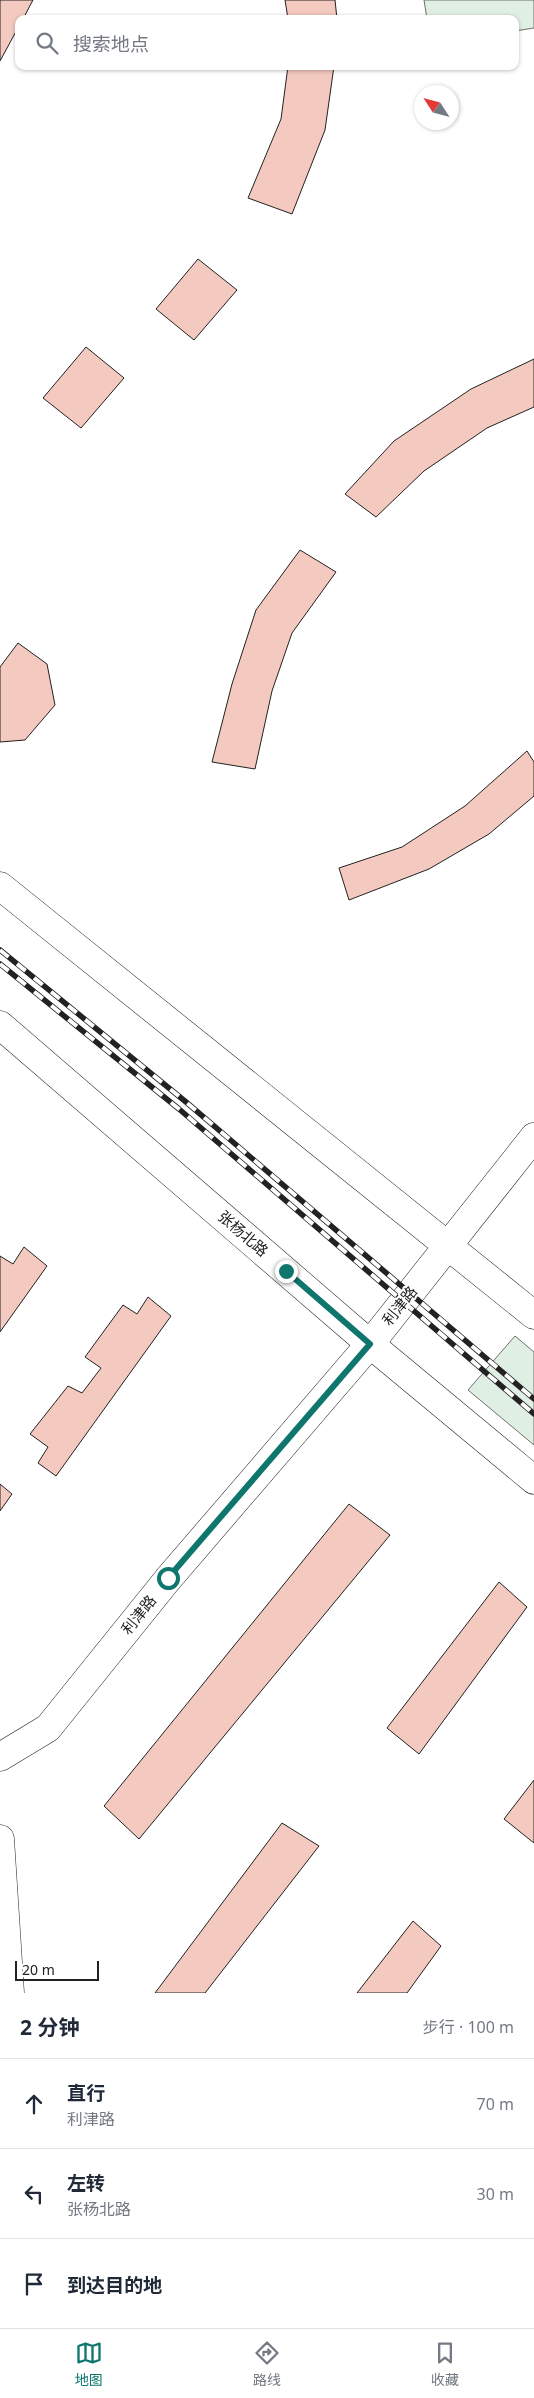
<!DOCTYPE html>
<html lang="zh">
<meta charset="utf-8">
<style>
:root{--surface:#fff;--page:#f6f6f7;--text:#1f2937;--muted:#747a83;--line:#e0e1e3;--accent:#0f766e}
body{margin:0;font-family:"Noto Sans","Noto Sans SC",sans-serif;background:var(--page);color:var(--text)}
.compass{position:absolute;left:414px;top:85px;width:45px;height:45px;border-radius:50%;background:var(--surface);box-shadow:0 1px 4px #0004;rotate:306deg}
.scale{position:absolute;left:15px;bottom:12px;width:84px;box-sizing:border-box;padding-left:5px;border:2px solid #222;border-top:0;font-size:14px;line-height:18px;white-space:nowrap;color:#222;-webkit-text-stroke:4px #fff;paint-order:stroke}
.stop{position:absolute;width:15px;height:15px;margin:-11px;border:4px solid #0f766e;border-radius:50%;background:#fff}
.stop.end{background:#0f766e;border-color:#fff;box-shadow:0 1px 5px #0008}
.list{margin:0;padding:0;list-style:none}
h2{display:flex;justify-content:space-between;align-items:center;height:65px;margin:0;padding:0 20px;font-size:21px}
h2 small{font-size:16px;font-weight:400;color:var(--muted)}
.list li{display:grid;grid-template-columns:32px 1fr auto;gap:15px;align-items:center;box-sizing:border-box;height:90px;padding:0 20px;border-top:1px solid var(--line)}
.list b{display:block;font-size:19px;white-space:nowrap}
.list p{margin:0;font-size:16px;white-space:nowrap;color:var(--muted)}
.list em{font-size:16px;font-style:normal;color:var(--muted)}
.icon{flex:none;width:28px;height:28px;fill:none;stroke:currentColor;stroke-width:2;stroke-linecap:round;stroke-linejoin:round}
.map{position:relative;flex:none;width:534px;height:1993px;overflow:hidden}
.search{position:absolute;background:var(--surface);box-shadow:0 1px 4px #0004;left:15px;right:15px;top:15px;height:55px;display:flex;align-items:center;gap:12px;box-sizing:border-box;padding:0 18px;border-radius:10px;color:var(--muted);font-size:19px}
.sheet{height:335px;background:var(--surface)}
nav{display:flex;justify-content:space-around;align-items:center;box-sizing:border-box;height:70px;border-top:1px solid var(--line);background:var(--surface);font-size:14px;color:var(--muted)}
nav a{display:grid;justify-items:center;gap:2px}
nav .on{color:var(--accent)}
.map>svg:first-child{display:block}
</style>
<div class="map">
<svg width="534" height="1993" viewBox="0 0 534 1993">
<rect width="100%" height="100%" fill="#fff"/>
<path fill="#e0efe3" stroke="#6f6f6f" d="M 424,0 L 534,0 L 534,28 L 515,31 L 515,19 L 427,19 Z
M 515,1336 L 534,1352 L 534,1445 L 468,1390 Z"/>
<path fill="#f3c9c0" stroke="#222" d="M 0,0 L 33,0 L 23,19 L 19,19 L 19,26 L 0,61 Z
M 285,0 L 335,0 L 337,19 L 288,19 Z
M 288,66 L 334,66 L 325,130 L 292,214 L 248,198 L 281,119 Z
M 198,259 L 237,290 L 194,340 L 156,309 Z
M 86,347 L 124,378 L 81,428 L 43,398 Z
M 534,359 L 534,407 L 487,428 L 424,471 L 376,517 L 345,494 L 394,441 L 471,389 Z
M 300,550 L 336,572 L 292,633 L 272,691 L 255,769 L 212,762 L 232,684 L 256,610 Z
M 18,643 L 47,664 L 55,705 L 25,740 L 0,742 L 0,667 Z
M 527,751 L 534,762 L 534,796 L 489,834 L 429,869 L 349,900 L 339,868 L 402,847 L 465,806 Z
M 24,1247 L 47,1266 L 0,1332 L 0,1256 L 13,1264 Z
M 148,1297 L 171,1316 L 56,1476 L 38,1463 L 48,1447 L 30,1434 L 68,1386 L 82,1393 L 101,1368 L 85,1357 L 123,1305 L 137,1314 Z
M 0,1484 L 12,1494 L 0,1511 Z
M 349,1504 L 390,1535 L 139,1839 L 104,1806 Z
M 499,1582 L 527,1607 L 419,1754 L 387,1728 Z
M 534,1780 L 534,1843 L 504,1819 Z
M 282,1823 L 319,1846 L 205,1993 L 155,1993 Z
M 413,1921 L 441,1946 L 407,1993 L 357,1993 Z"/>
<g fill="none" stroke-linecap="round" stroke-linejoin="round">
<g stroke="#222" stroke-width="29">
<path id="minor" d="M 0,1757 L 48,1728 L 168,1579 L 370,1344 L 534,1137
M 0,1839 L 10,1993"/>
</g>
<g stroke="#222" stroke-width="29">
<path id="major" d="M 0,886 L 534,1315
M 0,1025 L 370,1344 L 534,1480"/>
</g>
<use href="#minor" stroke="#fff" stroke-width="28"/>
<use href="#major" stroke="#fff" stroke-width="28"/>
<g stroke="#222" stroke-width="5.5">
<path id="rail" d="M 0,950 L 186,1102 L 534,1399
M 0,964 L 179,1109 L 534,1414"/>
</g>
<use href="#rail" stroke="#fff" stroke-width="4" stroke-dasharray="11" stroke-linecap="butt"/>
</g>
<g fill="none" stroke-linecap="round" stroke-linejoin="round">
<path stroke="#0f766e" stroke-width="6" d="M 168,1578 L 370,1344 L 286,1271"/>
</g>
<g text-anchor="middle" stroke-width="4" stroke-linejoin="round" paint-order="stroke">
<g font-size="15" fill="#222" stroke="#fff">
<text transform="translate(243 1234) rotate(41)" y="5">张杨北路</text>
<text transform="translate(400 1306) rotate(-51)" y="5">利津路</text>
<text transform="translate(139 1615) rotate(-51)" y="5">利津路</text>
</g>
</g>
</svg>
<svg class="compass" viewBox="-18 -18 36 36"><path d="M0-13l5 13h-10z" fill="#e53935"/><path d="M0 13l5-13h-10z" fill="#747a83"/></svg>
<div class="scale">20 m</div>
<div class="stop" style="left:168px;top:1578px"></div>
<div class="stop end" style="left:286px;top:1271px"></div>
<div class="search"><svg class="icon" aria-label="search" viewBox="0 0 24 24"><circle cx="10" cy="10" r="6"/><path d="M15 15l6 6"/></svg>搜索地点</div>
</div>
<section class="sheet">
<h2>2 分钟<small>步行 · 100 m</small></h2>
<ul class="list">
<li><svg class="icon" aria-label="ahead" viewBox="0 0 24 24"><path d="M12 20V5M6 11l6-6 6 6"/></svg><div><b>直行</b><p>利津路</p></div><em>70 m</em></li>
<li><svg class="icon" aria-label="left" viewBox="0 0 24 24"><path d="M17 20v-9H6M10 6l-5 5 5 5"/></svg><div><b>左转</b><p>张杨北路</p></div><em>30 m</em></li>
<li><svg class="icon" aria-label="arrive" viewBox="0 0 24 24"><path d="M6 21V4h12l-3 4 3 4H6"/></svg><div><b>到达目的地</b></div></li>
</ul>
</section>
<nav>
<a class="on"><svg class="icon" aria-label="map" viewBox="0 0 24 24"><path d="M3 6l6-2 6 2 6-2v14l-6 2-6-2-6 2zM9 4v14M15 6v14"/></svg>地图</a>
<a><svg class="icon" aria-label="directions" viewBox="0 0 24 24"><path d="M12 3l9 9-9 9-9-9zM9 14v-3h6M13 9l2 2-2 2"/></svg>路线</a>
<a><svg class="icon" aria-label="saved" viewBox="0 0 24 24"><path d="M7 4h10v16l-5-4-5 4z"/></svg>收藏</a>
</nav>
